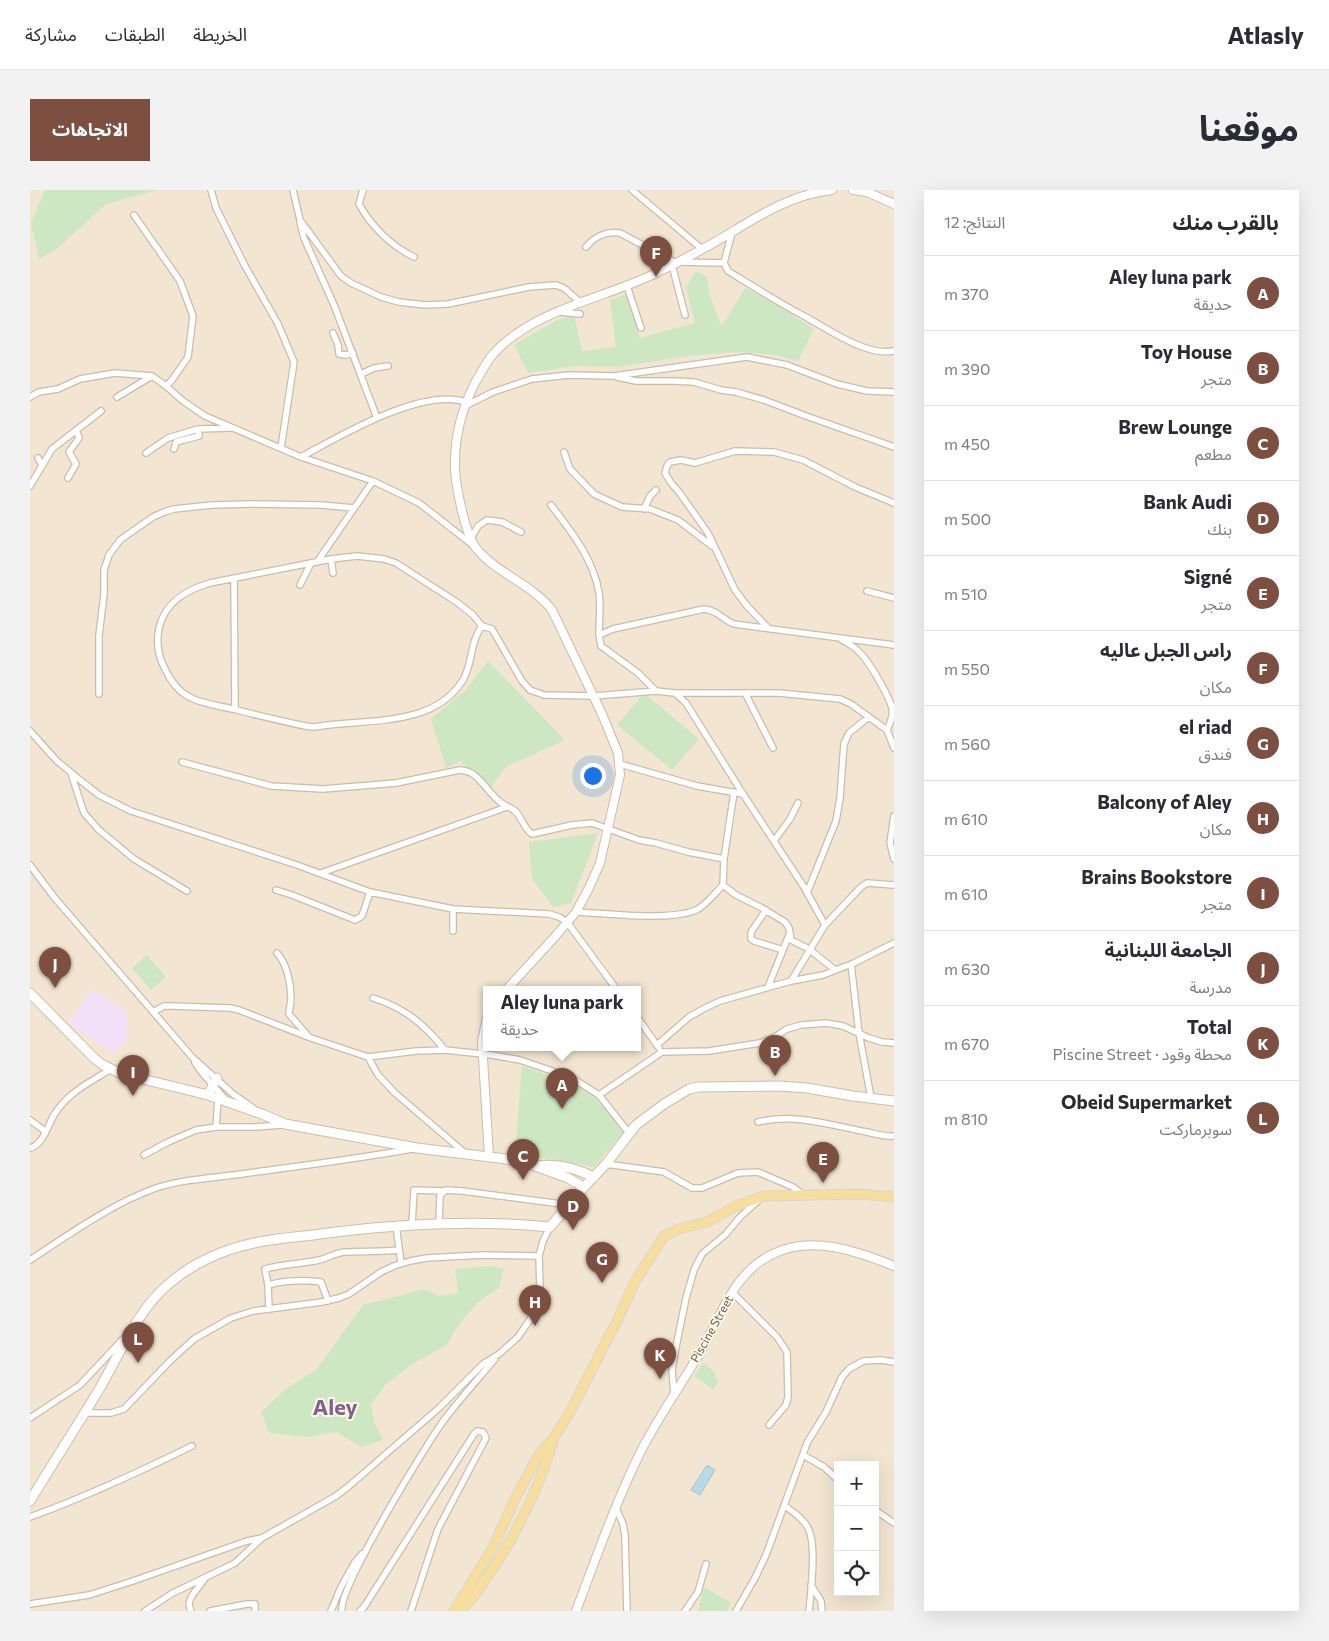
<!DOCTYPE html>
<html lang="ar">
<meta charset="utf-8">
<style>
:root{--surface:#fff;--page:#f2f2f3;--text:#2b2b33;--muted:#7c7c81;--line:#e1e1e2;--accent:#7c4f40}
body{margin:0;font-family:Commissioner,"Noto Sans Arabic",sans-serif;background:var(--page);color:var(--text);direction:rtl}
.controls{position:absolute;right:15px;bottom:15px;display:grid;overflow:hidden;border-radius:0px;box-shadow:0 5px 20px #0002}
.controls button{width:45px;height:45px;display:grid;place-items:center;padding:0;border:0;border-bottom:1px solid var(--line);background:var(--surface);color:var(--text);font:25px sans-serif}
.you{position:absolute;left:562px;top:585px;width:18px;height:18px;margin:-12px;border:4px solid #fff;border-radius:50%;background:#1a73e8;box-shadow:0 0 0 8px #1a73e833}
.badge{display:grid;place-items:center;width:32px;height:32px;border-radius:50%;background:var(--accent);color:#fff;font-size:16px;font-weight:700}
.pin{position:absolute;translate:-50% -41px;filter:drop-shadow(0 1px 2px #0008)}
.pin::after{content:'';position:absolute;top:26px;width:18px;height:15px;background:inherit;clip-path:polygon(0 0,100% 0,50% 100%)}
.popup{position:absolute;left:453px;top:796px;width:158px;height:65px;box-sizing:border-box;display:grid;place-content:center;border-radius:0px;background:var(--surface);filter:drop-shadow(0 1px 4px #0005);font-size:16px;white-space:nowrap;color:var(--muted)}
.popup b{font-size:19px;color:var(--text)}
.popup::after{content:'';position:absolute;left:50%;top:100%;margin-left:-10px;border:10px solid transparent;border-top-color:var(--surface)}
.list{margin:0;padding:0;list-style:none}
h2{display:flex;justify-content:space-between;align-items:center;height:65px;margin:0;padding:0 20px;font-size:21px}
h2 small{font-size:16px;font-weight:400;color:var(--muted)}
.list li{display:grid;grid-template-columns:32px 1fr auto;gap:15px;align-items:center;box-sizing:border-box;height:75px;padding:0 20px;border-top:1px solid var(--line)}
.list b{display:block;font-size:19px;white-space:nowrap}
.list p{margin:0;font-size:16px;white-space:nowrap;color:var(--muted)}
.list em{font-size:16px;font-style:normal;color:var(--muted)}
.icon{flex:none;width:28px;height:28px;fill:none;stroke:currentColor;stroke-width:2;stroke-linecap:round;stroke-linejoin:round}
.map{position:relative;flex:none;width:864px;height:1421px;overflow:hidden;direction:ltr;border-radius:0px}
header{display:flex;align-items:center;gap:30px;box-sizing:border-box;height:70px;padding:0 25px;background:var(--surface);border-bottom:1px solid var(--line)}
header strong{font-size:24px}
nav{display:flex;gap:28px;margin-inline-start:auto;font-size:18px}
.intro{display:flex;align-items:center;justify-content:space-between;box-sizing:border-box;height:120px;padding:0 30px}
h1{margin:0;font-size:35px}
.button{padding:12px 22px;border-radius:0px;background:var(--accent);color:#fff;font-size:18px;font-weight:700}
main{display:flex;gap:30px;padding:0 30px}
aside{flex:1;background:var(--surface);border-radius:0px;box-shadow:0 5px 20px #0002}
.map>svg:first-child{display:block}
</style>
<header>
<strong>Atlasly</strong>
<nav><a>الخريطة</a><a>الطبقات</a><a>مشاركة</a></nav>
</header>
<div class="intro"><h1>موقعنا</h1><a class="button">الاتجاهات</a></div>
<main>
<aside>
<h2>بالقرب منك<small>النتائج: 12</small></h2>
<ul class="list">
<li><span class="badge">A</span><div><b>Aley luna park</b><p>حديقة</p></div><em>370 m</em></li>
<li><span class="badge">B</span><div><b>Toy House</b><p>متجر</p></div><em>390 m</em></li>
<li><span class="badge">C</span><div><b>Brew Lounge</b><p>مطعم</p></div><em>450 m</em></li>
<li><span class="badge">D</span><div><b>Bank Audi</b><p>بنك</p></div><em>500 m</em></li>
<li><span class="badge">E</span><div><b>Signé</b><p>متجر</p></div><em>510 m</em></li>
<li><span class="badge">F</span><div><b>راس الجبل عاليه</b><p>مكان</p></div><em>550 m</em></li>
<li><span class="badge">G</span><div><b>el riad</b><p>فندق</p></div><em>560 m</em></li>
<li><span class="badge">H</span><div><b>Balcony of Aley</b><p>مكان</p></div><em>610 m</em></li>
<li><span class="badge">I</span><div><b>Brains Bookstore</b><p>متجر</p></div><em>610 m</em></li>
<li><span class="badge">J</span><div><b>الجامعة اللبنانية</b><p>مدرسة</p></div><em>630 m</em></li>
<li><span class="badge">K</span><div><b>Total</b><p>محطة وقود · Piscine Street</p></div><em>670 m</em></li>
<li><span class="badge">L</span><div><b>Obeid Supermarket</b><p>سوبرماركت</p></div><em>810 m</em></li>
</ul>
</aside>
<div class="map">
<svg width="864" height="1421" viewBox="0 0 864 1421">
<rect width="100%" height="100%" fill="#fbf4e3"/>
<path fill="#f2e6d2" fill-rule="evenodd" d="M 0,0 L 864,0 L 864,1421 L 0,1421 ZM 457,800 L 607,800 L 607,858 L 457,858 ZM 808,1275 L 845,1275 L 845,1402 L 808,1402 Z"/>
<path fill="#f1e0f7" d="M 62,799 L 96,821 L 99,838 L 96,850 L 85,864 L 38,834 Z"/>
<path fill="#cee7c3" d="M 15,0 L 128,0 L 76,14 L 28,58 L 9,69 L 1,33 Z
M 666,81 L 677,87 L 679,104 L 691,134 L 694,133 L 715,98 L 741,111 L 784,139 L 768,171 L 740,164 L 706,162 L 659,166 L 587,177 L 544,176 L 498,183 L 484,155 L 527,130 L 544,125 L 552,161 L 586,157 L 580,110 L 597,104 L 610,148 L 665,133 L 656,97 Z
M 458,471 L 535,550 L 476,577 L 461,597 L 430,571 L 416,578 L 401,529 L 436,500 Z
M 614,503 L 669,549 L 642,580 L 587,535 Z
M 568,643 L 541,713 L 523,717 L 502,689 L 499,652 Z
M 117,765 L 136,787 L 121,800 L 102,778 Z
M 492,876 L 541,893 L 564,905 L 594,942 L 564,977 L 485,963 Z
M 462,1076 L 474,1079 L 469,1098 L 447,1113 L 428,1136 L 417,1155 L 384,1173 L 355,1195 L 341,1214 L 344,1231 L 353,1250 L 331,1257 L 306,1242 L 279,1247 L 239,1243 L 231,1222 L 257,1198 L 286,1180 L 333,1115 L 394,1099 L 409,1106 L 428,1103 L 425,1079 Z
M 673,1173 L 686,1183 L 684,1187 L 689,1190 L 683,1200 L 664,1186 Z
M 674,1397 L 701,1413 L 697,1421 L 668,1421 Z"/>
<path fill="#b9d9e3" stroke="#a0c7d4" d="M 677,1275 L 685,1280 L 670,1305 L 661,1300 Z"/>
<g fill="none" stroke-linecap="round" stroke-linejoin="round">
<g stroke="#cbbcaa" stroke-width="8">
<path id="minor" d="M 181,0 L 186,18 L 215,76 L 248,134 L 264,172 L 251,258
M 263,0 L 270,30 L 311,86 L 321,93 L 351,107 L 369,112 L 395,115 L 418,114 L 499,97 L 526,95 L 534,98 L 551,113
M 333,0 L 329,14 C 341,36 361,56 384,67
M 602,0 L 672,59
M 104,25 L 150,91 L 163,126 L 158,167 L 142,190 L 136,196 L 153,211 L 175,226 L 271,267 L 343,291 L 389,313 L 444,356
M 270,32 L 274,48 L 304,115 L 347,228
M 702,42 L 694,73 L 698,81 C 724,97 749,113 776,127 C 799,140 838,167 864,161
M 556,57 C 564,47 576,41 590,43 L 646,73
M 649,72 L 694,73
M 642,75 L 655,125
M 597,96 L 611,138
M 529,122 L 550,124
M 303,143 L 308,155 L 309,164 L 316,165 L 323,163
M 331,184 L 344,178 L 358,176
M 587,187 L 606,191 L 643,191 L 664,192 L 691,200 L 706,202 L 734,210 L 776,226 L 864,257
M 0,207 L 9,202 L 28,199 L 50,189 L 85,183 L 122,186 L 136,196
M 87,207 L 122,186
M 435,216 L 463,202 L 502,189 L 539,185 L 584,186 L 717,167 L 757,175 L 807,194 L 837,201 L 864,202
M 144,259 L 146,252 L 169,246 L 168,239
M 534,262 L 540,279 L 564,304 L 592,317 L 620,319 L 648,330 L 682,356
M 116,263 L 138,248 L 168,239 L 201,238
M 271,267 C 310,246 392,197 436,212
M 8,268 L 12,275
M 38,288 L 46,274 L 39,262 L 49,248 L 46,240
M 0,296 L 22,259 L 71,221
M 521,315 C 541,341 564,370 569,403 C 571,416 569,431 569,445
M 614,319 L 620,306 L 626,300
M 441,348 L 448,336 L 457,330 L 472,332 L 491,342
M 301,369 L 303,383
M 287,372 L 343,291
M 204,389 L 205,519
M 270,395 L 281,373
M 837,401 L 864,408
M 452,436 C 440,451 443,473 433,490 C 403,539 333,528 284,537 L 275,536 C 252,531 230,526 207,520 C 174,512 151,514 135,479 C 128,466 126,453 129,438 C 135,412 156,400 180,393 L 301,369 L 327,366 L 354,369 L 366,373 L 428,413 L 443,425 L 452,436 L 462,439 L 492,491 L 500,500 L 514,505 L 564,506 L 626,501 L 645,503 L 749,503 L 810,509 L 821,514 L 857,540 L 864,558
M 738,438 L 717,416 L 705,400 L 678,343 L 649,302 L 641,293 L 635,283 L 637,276 L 640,272 L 651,270 L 665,273 L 705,261 L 744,262 L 773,270 L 825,297 L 864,313
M 812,450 C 817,453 824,456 828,461 C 838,469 859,506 862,518 C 864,526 860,533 857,540
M 626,501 L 608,483 L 571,456 L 569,445 L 583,439 L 674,419 C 687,420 692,429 704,434 L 864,455
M 645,503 L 656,513 L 713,604
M 715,503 L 743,558
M 69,504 L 69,445 L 74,404 L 74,380 L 79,365 L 90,350 L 123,327 L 134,322 L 144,319 L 182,315 L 221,314 L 291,315 L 324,318
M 0,541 L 27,571 L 50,590 L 69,605 L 101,621 L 267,675 L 340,702 L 423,719 L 519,724 L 529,727 L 537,732 L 587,800
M 152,572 L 241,596 L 293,599 L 366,593 L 430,580 C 449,581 455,600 469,611 C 474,616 481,617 486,622 C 492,628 494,639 502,644 L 542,635 L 562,633 L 609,650 L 626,653 L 658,662 L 694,669
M 590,574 L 667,596 L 713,604 L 774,697 L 795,735
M 41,583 L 54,623 L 69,640 L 104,669 L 157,701
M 864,626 L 860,653 L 864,669
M 744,651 L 760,629 L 768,613
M 0,675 L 24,707 L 162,867 L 203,904 L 223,918
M 291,683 L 477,617
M 693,695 L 694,669 L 704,602
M 246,700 L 262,705 L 325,730 L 332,726 L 340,702
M 777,703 L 806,631 L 810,608 L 814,554 L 819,543 L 839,527
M 736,720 L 721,742 L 721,749 L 724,751 L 753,760
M 546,722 C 575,723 644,732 668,719 C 678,713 685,703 693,695 L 706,705 L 732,718 L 755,732 L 759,738 L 761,750 L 779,759 L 805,780
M 423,741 L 423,719
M 247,763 C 257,774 261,794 261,808 C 261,814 259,819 259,824 L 279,847
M 821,774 L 829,843 L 841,908
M 761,791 L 795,735 L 831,697 L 837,693 L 864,695
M 738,797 L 759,745
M 343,808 C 375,818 394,834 415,860
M 123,822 L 134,816 L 140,816 L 200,818 L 209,820 L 281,848 L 338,867 L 386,861 L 415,860 L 462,865 L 490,870 L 537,886 L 547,891 L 569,905
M 607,827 L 629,858
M 627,855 L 659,827 L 675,818 L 690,811 L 761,791 L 793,785 L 824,773 L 864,753
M 338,867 L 348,885 L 365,903 L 435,963
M 165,873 L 173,884 L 196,910
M 0,930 L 15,941
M 728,932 C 768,923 798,935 837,942 C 846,944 855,947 864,946
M 186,937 L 188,910
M 599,943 L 569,905 L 632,862 L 679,861 L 730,853 L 743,848 L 757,839 L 771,835 L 796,833 L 813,836 L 839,848 L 852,852 L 864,853
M 0,958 C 13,955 18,935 24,925 C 38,902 59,893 81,879
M 114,965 L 138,952 L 166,940 L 186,937 L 225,937 L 252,935
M 576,974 L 634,982 L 662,998 L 672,998 L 708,983 L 728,982 L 763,997 L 772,1004
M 409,1033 L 410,1006 L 415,1000 L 432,1001 L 539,1015
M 382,1034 L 384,1000 L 413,1001
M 366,1035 L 371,1073
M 0,1070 C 38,1045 83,1013 126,998 C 153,989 184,988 212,984 C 269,976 326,969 382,959
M 238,1095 L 235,1079 C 253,1074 271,1074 289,1070 C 298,1068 305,1063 315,1062 C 333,1061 351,1062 369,1060
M 702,1102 L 747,1147 L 757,1162 L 758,1207 L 756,1215 L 739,1235
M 239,1119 L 238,1095 C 256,1090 273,1090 291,1092 L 298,1111
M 644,1204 L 642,1180 L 645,1162 L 656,1108 L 664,1080 L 672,1064 L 696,1044 L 710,1027 L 730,1009
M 55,1223 L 81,1223 L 94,1219 L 141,1170 L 164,1149 L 201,1128 L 223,1121 L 292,1112 L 309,1108 L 319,1104 L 351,1082 L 364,1076 L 380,1071 L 397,1068 L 452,1065 L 509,1066
M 0,1228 L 50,1195 L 93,1149
M 773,1265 L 794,1277 L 808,1290
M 755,1316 C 763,1322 773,1328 778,1338 C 787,1354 781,1402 779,1421
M 586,1318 L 593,1334 L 595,1346 L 597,1421
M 845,1320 L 864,1333
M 0,1327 C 56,1307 109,1282 162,1256
M 781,1395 L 791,1411 L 792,1421
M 0,1414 L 59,1405 L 100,1392 L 217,1351 L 231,1348
M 115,1421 L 141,1404 L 205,1373 L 232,1348 L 306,1306 L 319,1296 L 409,1218 L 453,1174 L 469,1164 L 488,1147 L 503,1125 L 508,1113 L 510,1099 L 509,1066 L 513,1051 L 520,1037
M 161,1421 C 154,1409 169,1399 175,1388
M 180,1421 L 217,1414 L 225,1414 L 225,1421
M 301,1421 L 311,1397 L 325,1372 L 332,1364
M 312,1421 C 308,1398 396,1255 414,1230 C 430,1209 448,1189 465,1169
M 330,1421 L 334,1417 L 444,1244 L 447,1241 L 453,1242 L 456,1248 L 408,1339 L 381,1421
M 655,1421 L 668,1402 L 676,1374
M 706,1421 L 725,1388 L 736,1365 L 777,1253 L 796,1222 L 812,1187 L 819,1179 L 833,1171 L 851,1170 L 864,1172"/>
</g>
<g stroke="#cbbcaa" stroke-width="10">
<path id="tertiary" d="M 823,0 L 837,2 L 864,14
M 476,800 L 522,750 L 546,722 L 559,698 L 570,673 L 590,585 L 588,563 L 572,524 L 522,420 C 502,394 467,384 446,358 C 435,344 426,297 425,279 C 424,249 431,221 444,195 C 450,184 456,172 464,163 C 504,120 571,109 622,85 C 649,72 676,58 702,42 C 733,23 764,4 802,0
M 457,828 L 452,851 L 459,967
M 546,1421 C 566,1368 585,1314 610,1263 C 628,1227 652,1194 672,1159 C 692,1124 704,1082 743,1064 C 782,1045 827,1061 864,1076"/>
</g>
<g stroke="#cebda9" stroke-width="11">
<path id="secondary" d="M 0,803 L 64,868 L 73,875 L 92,884 L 178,905 L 232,924 L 255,934 L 387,958 L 492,971 L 538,988 L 554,997
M 178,905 L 187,888
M 508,976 C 527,973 547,979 564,987
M 0,1311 C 23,1273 47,1236 70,1198 C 90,1163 109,1117 141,1092 C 156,1079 175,1069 193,1062 C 221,1051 253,1048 283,1045 C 363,1034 440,1029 520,1037 L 554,997 L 576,974 L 606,935 L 634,914 L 659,899 L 668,897 L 749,896 L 777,898 L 823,906 L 864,911"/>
</g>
<g stroke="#dad5d0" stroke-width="11">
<path id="primary" d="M 424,1421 L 462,1359 L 486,1307 L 509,1264 L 523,1249 L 539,1224 L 587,1131 L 605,1092 L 634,1046 L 649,1039 L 679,1031 L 706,1016 L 734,1006 L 830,1004 L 864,1007
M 431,1421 C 471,1376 506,1309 523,1251"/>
</g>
<use href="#minor" stroke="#fff" stroke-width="5.5"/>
<use href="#tertiary" stroke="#fff" stroke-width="8"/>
<use href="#secondary" stroke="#fff" stroke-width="9"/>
<use href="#primary" stroke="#f6de9f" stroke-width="9"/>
</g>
<g text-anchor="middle" stroke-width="4" stroke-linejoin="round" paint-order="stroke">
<g font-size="12" fill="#715c4b" stroke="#fef8e9">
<text transform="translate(682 1139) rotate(-61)" y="4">Piscine Street</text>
</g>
<g font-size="22" font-weight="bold" fill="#83638d" stroke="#fef8e9">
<text x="305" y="1225">Aley</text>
</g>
</g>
</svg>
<div class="controls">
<button>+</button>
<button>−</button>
<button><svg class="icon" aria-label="locate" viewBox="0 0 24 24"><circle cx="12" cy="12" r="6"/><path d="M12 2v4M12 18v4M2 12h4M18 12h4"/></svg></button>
</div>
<div class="you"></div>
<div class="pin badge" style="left:532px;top:919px">A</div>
<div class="popup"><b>Aley luna park</b>حديقة</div>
<div class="pin badge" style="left:745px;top:886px">B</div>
<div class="pin badge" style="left:493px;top:990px">C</div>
<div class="pin badge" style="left:543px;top:1040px">D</div>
<div class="pin badge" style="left:793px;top:993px">E</div>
<div class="pin badge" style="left:626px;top:87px">F</div>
<div class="pin badge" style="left:572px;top:1093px">G</div>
<div class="pin badge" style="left:505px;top:1136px">H</div>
<div class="pin badge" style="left:103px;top:906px">I</div>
<div class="pin badge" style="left:25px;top:798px">J</div>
<div class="pin badge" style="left:630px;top:1189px">K</div>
<div class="pin badge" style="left:108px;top:1173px">L</div>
</div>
</main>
